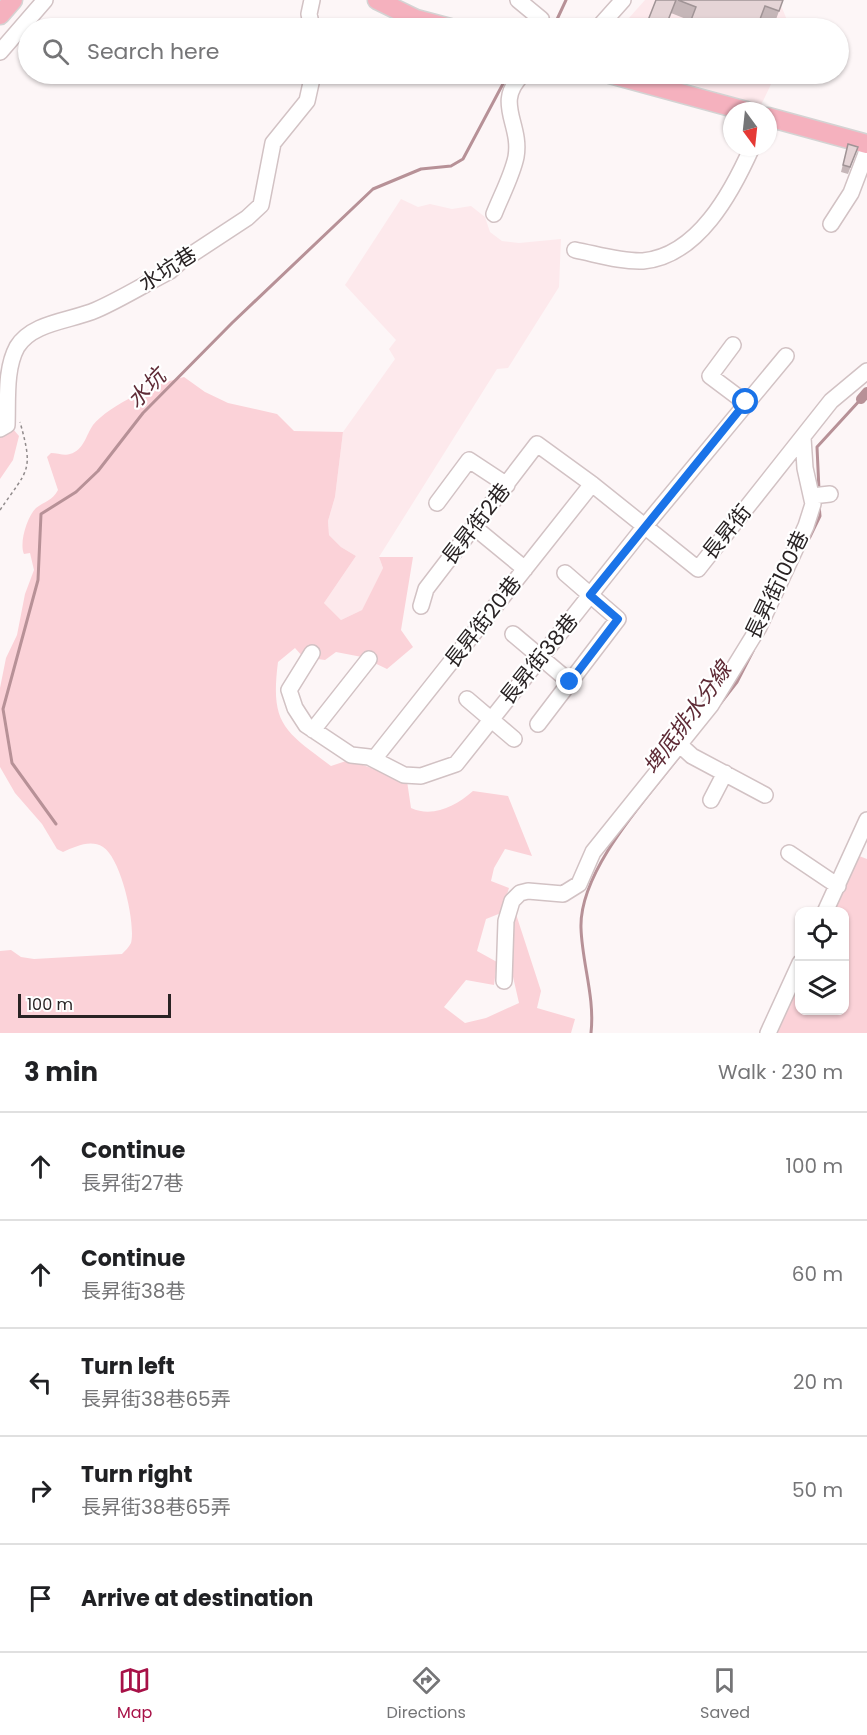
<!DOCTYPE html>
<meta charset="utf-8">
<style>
:root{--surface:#fff;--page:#f6f6f6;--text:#202124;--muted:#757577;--line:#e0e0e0;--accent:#a71147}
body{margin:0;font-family:Poppins,"Noto Sans TC",sans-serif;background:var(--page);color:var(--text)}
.controls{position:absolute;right:18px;bottom:18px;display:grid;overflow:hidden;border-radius:12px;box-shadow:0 2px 4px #0004}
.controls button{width:54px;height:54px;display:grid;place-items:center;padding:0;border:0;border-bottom:2px solid var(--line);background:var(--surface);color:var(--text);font:30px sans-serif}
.compass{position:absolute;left:723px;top:102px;width:54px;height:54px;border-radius:50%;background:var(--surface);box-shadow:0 2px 4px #0004;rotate:165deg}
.scale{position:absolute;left:18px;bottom:15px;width:153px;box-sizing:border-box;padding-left:6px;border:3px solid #292324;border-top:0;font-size:16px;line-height:21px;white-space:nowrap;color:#292324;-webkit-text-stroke:4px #fff;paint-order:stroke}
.stop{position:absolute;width:18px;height:18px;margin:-14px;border:4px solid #1a73e8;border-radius:50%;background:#fff}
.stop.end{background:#1a73e8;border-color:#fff;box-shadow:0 2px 6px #0008}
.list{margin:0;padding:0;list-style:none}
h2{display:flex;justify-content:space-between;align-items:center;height:78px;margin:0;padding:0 24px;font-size:26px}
h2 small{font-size:20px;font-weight:400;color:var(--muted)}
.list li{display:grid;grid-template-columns:39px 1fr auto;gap:18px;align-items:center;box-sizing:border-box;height:108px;padding:0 24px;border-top:2px solid var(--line)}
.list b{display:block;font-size:22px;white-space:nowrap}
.list p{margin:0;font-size:20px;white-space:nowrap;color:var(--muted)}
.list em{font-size:20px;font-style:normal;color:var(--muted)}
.icon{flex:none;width:33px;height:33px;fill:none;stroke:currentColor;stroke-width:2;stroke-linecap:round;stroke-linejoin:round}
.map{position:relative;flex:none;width:867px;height:1033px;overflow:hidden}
.search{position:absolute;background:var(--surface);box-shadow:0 2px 4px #0004;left:18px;right:18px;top:18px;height:66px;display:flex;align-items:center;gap:15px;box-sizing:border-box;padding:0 21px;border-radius:33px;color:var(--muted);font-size:22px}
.sheet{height:618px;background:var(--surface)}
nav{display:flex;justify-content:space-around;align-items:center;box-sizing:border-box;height:84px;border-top:2px solid var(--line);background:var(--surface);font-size:16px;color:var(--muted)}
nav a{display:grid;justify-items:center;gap:3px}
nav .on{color:var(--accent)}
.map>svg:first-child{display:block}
</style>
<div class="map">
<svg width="867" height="1033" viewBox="0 0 867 1033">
<rect width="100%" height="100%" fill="#fdf6f7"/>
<path fill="#fde9ec" d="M 645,0 L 779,0 L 790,28 L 620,28 Z
M 655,74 L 776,74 L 761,105 Z
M 401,199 L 418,207 L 430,204 L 452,209 L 471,206 L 485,217 L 490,232 L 502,241 L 519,243 L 561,239 L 559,287 L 508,368 L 497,369 L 379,557 L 383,568 L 362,610 L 341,620 L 324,603 L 356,556 L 341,547 L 329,535 L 328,521 L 335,497 L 343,432 L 395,359 L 389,349 L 396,340 L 345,285 Z"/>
<path fill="#fbd2d8" d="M 184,377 L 205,392 L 228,403 L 277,414 L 294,431 L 343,432 L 335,497 L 328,521 L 329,535 L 341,547 L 356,556 L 324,603 L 341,620 L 362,610 L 383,568 L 379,557 L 413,557 L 401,630 L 413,647 L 387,669 L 362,657 L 336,652 L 325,660 L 303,657 L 295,648 L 278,662 C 270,724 284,731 331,766 L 349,760 L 407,781 L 411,808 C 433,818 456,806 473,791 L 508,796 L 532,856 L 505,849 L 494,868 L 491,881 L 509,888 L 501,913 L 486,919 L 477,951 L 497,962 L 494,985 L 466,980 L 444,1007 L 465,1023 L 486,1018 L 519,1003 L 505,942 L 514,908 L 541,991 L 537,1008 L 575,1019 L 571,1033 L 0,1033 L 0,951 L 11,950 L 21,957 L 34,959 L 122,954 C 125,951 129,947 131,943 C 136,924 121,858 103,847 C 90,839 75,847 63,852 L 57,849 L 42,824 L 15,793 L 0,767 L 0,688 L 6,658 L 17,635 L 25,594 L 34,570 L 30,553 L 24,554 C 19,543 27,517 36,508 C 45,501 52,501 58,490 L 47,457 L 51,453 C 57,453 65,456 70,454 C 84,450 86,435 93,425 C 109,405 160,382 184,377 Z
M 13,429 L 19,436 L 13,460 L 0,479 L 0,438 Z
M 859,856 L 867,859 L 867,1033 L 771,1033 L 799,964 L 800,1011 L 844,1011 L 844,912 L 828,911 Z"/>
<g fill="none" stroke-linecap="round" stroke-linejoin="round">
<path stroke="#b79197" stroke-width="3" d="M 553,28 L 566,0
M 819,490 L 817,447 L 861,399
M 804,549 L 820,516 L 819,505
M 720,704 L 737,682 L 753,651
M 56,824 L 12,763 L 3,709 L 38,580 L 41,514 L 76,492 L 98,471 L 143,413 L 232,323 L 373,189 L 421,169 L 451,166 L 463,159 L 505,80 L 511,74
M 591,1033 C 595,997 582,963 581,928 C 579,870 647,798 681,754"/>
<path stroke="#b79197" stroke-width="10" d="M 861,399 L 867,392"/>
<g stroke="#d2c2c4" stroke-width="18">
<path id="minor" d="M 312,0 L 309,14 L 312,28
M 518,0 L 541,19 L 537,28
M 598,28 L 623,0
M 0,52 L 45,0
M 494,214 C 501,196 512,176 516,157 C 522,123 493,103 523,74
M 831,224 L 851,193 L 867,151
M 575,250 C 596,254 621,262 643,261 C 698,256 732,192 752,147
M 733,345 L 710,376 L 746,403
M 0,429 L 7,425 C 8,400 5,369 17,347 C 32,322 71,321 96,310 C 121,299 145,284 170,271 L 180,262 L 247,218 L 261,205 L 273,143 L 307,101 L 313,74
M 812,496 L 830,494
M 437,503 L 469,460 L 507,485
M 474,527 L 525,569
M 421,606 L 426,589 L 537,444 L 592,484 L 698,569 L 831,401 L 867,371
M 513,634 L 570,682
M 312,653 L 289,690 L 295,708 L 306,725 L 351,755 L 369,757 L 404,775 L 421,776 L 456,764 L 645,526 L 786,356
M 467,699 L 514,739
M 538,724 L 618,619 L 565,573
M 313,730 L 369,659
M 680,745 L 692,756 L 765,795
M 374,759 L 592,484
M 711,800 L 725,773
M 789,853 L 838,886
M 825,912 L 867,820
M 504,981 L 506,921 L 512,901 L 520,893 L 528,891 L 563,894 L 579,884 L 593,852 L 711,705 L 759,627 L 806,526 L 813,504 L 805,468 L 803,438
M 768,1033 L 800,963"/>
</g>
<g stroke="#d4d3d3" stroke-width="21">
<path id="major" d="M 377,0 L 416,19 L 450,28
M 0,15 L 13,0
M 610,74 L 746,111
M 768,117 L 867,144"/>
</g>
<path stroke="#918b8c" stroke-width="1.5" stroke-dasharray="3 3" stroke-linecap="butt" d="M 0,510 C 28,469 34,472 20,422"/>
<use href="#minor" stroke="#fff" stroke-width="15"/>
<use href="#major" stroke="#f5b1be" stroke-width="18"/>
</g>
<path fill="#c5b6b8" d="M 656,0 L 783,0 L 774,25 L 760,20 L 757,28 L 688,28 L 691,21 L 671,13 L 645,28 Z
M 848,144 L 858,147 L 848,174 L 841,172 Z"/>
<path fill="#e5d4d6" stroke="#a09496" stroke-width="1.5" d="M 656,0 L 676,0 L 665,28 L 667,28 L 645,28 Z
M 678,0 L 783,0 L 779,11 L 765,6 L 757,27 L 748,24 L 746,28 L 707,28 L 703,27 L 703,28 L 688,28 L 696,7 Z
M 848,144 L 858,147 L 850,167 L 843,165 Z"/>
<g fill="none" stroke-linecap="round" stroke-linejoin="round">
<path stroke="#1a73e8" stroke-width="8" d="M 570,682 L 618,619 L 590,595 L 746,402"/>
</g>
<g text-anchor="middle" stroke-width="4.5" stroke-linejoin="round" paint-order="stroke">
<g font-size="21" fill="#292324" stroke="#fff">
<text transform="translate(168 269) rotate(-32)" y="7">水坑巷</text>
<text transform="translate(476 524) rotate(-52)" y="7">長昇街2巷</text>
<text transform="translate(727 532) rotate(-51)" y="7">長昇街</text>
<text transform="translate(777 585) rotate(-64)" y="7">長昇街100巷</text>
<text transform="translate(483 622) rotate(-52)" y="7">長昇街20巷</text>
<text transform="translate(539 659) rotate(-51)" y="7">長昇街38巷</text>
</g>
<g font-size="22" font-style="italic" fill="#5f2b36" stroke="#fff">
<text transform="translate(146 388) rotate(-46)" y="8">水坑</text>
<text transform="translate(687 718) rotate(-54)" y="8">埤底排水分線</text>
</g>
</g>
</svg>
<div class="controls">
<button><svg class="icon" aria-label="locate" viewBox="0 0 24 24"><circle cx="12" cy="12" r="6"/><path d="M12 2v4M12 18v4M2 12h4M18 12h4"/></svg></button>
<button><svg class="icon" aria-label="layers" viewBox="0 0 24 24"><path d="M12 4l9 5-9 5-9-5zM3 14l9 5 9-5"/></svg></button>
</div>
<svg class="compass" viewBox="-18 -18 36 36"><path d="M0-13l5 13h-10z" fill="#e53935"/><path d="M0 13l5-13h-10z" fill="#757577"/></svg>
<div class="scale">100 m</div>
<div class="stop" style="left:746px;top:402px"></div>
<div class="stop end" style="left:570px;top:682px"></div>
<div class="search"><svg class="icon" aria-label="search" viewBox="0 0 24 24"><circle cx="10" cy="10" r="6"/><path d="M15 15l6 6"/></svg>Search here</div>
</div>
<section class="sheet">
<h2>3 min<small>Walk · 230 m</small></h2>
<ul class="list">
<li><svg class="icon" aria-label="ahead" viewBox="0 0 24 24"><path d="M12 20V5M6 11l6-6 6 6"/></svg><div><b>Continue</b><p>長昇街27巷</p></div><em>100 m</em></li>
<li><svg class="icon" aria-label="ahead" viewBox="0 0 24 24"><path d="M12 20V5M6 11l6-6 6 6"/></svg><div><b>Continue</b><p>長昇街38巷</p></div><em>60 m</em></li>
<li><svg class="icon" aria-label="left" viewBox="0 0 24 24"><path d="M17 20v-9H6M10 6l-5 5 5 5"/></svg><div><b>Turn left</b><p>長昇街38巷65弄</p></div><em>20 m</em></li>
<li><svg class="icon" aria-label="right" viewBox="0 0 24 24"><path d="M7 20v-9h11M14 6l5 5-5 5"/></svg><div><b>Turn right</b><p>長昇街38巷65弄</p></div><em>50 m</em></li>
<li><svg class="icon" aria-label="arrive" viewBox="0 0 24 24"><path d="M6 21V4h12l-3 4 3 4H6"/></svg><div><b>Arrive at destination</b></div></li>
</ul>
</section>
<nav>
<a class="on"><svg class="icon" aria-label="map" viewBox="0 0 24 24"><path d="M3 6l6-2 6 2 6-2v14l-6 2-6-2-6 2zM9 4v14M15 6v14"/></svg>Map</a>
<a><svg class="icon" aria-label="directions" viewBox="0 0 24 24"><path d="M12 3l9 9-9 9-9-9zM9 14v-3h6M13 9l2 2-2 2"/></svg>Directions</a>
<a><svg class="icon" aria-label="saved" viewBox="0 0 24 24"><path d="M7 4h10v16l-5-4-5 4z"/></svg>Saved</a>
</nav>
